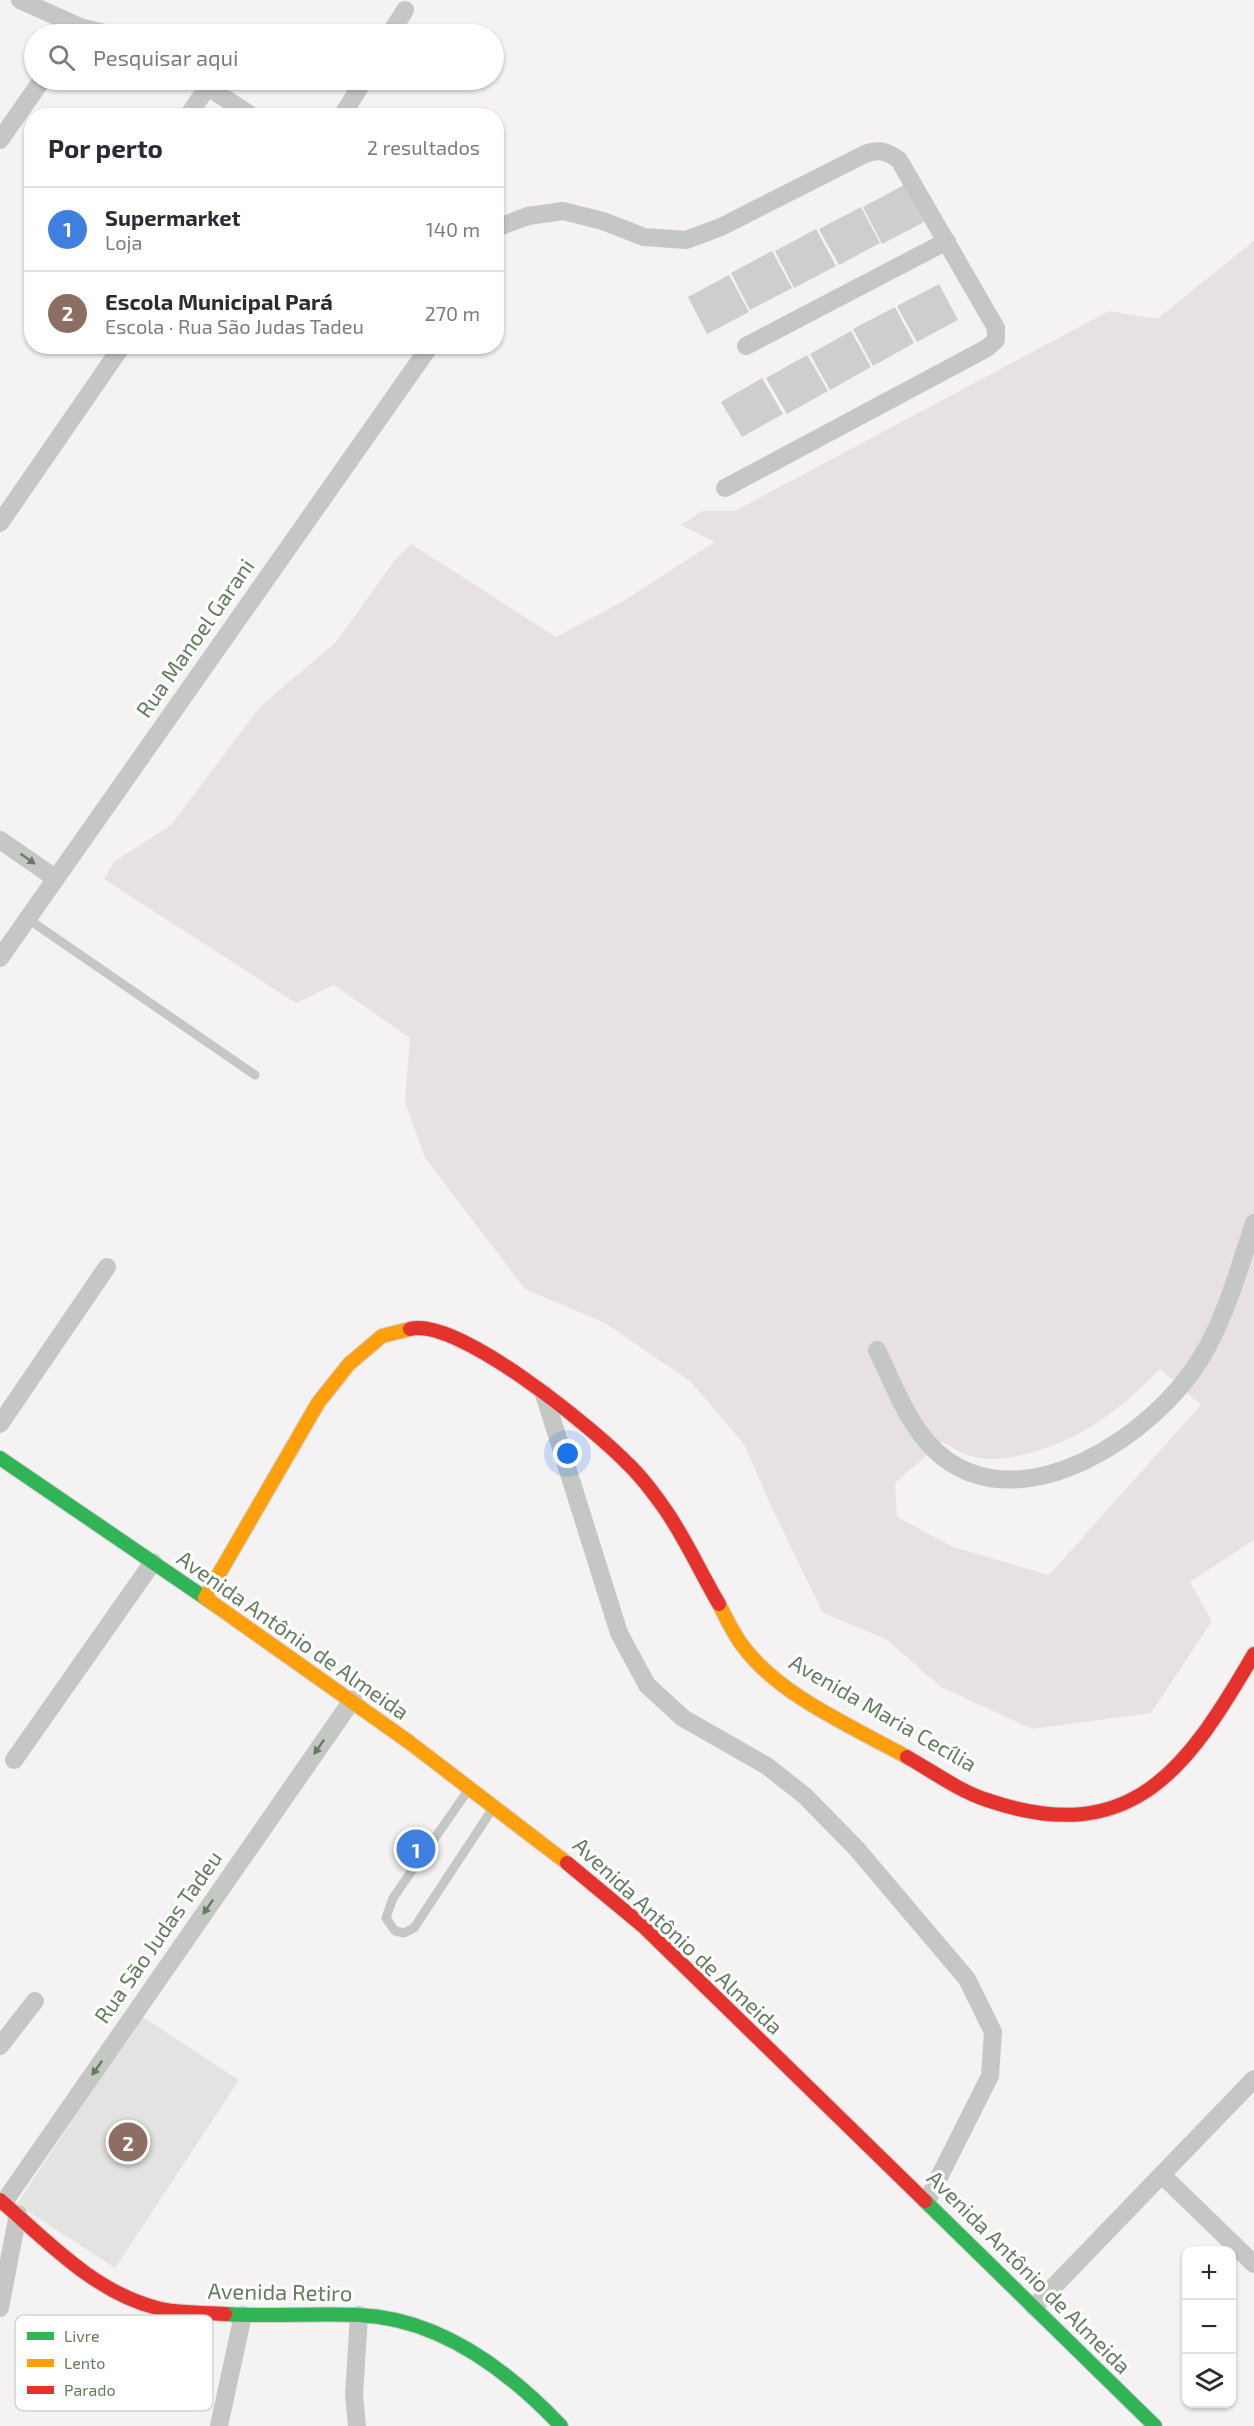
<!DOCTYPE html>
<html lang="pt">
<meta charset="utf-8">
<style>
:root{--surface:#fff;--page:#f2f2f3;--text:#2b2b33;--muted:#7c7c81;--line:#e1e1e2;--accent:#5c625e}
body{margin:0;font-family:"Exo 2",sans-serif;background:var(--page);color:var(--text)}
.controls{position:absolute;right:18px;bottom:18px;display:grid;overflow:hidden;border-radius:12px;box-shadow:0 2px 4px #0004}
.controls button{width:54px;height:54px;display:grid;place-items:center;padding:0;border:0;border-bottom:2px solid var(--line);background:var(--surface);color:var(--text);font:30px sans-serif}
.you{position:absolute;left:568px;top:1454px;width:21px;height:21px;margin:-15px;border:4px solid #fff;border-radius:50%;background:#1a73e8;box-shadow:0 0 0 9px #1a73e833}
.badge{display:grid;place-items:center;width:39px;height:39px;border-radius:50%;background:var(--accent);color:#fff;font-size:20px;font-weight:700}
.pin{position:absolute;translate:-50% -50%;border:3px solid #fff;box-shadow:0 2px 6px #0006}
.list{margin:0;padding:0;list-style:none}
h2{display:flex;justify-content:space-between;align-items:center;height:78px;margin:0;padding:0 24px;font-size:26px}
h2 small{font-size:20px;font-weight:400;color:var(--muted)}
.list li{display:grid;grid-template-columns:39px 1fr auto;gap:18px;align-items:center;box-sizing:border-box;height:84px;padding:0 24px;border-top:2px solid var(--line)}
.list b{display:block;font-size:22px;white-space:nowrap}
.list p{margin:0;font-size:20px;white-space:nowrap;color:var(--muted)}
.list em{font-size:20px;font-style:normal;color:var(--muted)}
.icon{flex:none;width:33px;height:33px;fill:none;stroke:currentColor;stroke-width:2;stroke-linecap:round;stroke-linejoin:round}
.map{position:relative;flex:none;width:1254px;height:2426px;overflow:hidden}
.search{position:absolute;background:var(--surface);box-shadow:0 2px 4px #0004;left:24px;top:24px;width:480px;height:66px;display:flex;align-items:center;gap:15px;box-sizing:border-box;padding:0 21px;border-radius:33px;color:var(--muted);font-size:22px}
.panel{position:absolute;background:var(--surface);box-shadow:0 2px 4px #0004;left:24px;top:108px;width:480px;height:246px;border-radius:24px}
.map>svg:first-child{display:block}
</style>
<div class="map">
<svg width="1254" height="2426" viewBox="0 0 1254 2426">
<rect width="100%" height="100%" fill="#f4f2f3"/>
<path fill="#e3e3e2" d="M 141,2016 L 239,2080 L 115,2268 L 17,2204 Z"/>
<path fill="#e7e2e1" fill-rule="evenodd" d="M 1254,241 L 1254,1540 L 1190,1582 L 1212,1621 L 1151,1713 L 1032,1729 L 941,1687 L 886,1639 L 823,1613 L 772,1508 L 744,1444 L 690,1381 L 605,1323 L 525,1289 L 425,1158 L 405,1102 L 410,1038 L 334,985 L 296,1003 L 104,879 L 114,862 L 171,825 L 260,707 L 336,642 L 395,560 L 411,544 L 556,637 L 620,603 L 715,542 L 681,525 L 702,511 L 735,511 L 1109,311 L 1157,319 ZM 1160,1369 L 1201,1405 L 1049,1575 L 953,1547 L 897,1517 L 895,1483 L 942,1442 C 951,1446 961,1454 971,1456 C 987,1461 1006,1459 1021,1455 C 1078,1443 1120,1410 1160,1369 Z"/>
<path fill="#cecfcc" d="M 904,185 L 924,222 L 882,244 L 863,207 Z
M 861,207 L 880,243 L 839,265 L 819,229 Z
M 816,229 L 836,266 L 794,288 L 775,251 Z
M 772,251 L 792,288 L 750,310 L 731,273 Z
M 729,275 L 749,312 L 707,334 L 688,297 Z
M 939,284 L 958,320 L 917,342 L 897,306 Z
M 895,307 L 914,343 L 873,366 L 853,329 Z
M 851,331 L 871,367 L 830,390 L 810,354 Z
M 807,355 L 828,391 L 787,414 L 766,378 Z
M 762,378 L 783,414 L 742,437 L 721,402 Z"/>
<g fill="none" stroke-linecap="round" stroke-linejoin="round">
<g stroke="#d0d0cf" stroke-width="16">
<path id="fast" d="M 0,1458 L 211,1602
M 925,2201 L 1155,2426
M 225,2314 C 269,2317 313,2313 358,2315 C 439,2318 507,2369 561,2426"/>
</g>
<g stroke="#d0d0cf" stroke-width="16">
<path id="slow" d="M 205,1598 L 318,1403 L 349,1364 L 382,1336 L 410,1329
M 211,1602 L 409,1742 L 567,1863
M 719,1604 C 726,1618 733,1633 742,1645 C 778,1695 853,1727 907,1757"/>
</g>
<g stroke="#d0d0cf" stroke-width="16">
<path id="jam" d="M 410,1329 C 458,1317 593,1428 627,1463 C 640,1475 652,1491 662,1505 C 684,1535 700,1572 719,1604
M 907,1757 C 932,1771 959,1791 987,1800 C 1133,1850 1188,1767 1254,1654
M 567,1863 L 643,1926 L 925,2201
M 0,2200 C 47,2241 94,2292 157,2308 C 178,2314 203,2312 225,2314"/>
</g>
<path stroke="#c4c7c4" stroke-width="9" d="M 28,919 L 255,1075
M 469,1789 L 393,1898 L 386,1918 L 395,1931 L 404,1933 L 414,1928 L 493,1808"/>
<path stroke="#c4c7c4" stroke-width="18" d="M 20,0 L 80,27 L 108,34
M 390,34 L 405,10
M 197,80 L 252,116
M 188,116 L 208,86
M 342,116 L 364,80
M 0,140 L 42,80
M 496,228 L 528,216 L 563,211 L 603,221 L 644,237 L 686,240 L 721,227 L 865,154 C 879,149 887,151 899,160 L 996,328 L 996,340 L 987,348 L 725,488
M 746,346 L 947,241
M 0,523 L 122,346
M 0,840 L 55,878
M 0,958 L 430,346
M 877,1350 C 895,1387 910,1432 944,1458 C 1027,1521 1156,1433 1201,1358 C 1226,1317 1239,1268 1254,1223
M 544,1394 L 619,1633 L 647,1685 L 683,1718 L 767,1766 L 805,1796 L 856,1848 L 967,1979 L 993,2032 L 990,2076 L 927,2201
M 0,1424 L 107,1267
M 14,1760 L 153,1562
M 0,2046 L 35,2001
M 1162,2175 L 1254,2264
M 4,2202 L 353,1699
M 1034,2307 L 1254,2079
M 0,2308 L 18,2214
M 219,2426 L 243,2315
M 357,2426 L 354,2395 L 359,2315"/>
<use href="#fast" stroke="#30b455" stroke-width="14"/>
<use href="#slow" stroke="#ff9f0a" stroke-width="14"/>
<use href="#jam" stroke="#e5322d" stroke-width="14"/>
</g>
<defs><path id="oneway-solid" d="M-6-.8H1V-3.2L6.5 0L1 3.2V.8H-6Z" transform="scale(1.5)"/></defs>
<g fill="#657c60">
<use href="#oneway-solid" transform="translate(28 859) rotate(35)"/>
<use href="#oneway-solid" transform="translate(319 1747) rotate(125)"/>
<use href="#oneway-solid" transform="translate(208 1907) rotate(125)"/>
<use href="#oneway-solid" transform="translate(97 2068) rotate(125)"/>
</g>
<g text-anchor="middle" stroke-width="6" stroke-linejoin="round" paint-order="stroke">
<g font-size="22" fill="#657c60" stroke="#fff">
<text transform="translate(195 638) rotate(-55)" y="8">Rua Manoel Garani</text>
<text transform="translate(293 1635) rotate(35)" y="8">Avenida Antônio de Almeida</text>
<text transform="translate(883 1713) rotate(30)" y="8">Avenida Maria Cecília</text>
<text transform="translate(678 1936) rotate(43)" y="8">Avenida Antônio de Almeida</text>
<text transform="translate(158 1937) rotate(-55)" y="8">Rua São Judas Tadeu</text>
<text transform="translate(1029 2272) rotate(45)" y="8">Avenida Antônio de Almeida</text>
<text transform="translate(280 2292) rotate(1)" y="8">Avenida Retiro</text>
</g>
</g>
<rect x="15" y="2315" width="198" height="96" rx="9" fill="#fff" stroke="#d1d8cf" stroke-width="1.5"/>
<rect x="27" y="2332" width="27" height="8" fill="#30b455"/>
<rect x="27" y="2359" width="27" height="8" fill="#ff9f0a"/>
<rect x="27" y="2386" width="27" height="8" fill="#e5322d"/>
<g font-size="16" fill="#657c60">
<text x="64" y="2342">Livre</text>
<text x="64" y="2369">Lento</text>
<text x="64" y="2396">Parado</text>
</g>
</svg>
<div class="controls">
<button>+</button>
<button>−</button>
<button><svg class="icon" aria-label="layers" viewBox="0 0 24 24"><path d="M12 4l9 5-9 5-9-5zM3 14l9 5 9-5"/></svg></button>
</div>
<div class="you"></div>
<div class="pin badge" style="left:416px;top:1849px;background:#3f7fe0">1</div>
<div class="pin badge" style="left:128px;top:2142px;background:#8d6e63">2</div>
<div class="search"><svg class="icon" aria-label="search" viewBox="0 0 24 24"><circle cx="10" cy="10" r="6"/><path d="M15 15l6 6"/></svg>Pesquisar aqui</div>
<section class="panel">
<h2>Por perto<small>2 resultados</small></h2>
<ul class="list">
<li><span class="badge" style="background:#3f7fe0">1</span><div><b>Supermarket</b><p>Loja</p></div><em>140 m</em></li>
<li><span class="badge" style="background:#8d6e63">2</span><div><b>Escola Municipal Pará</b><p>Escola · Rua São Judas Tadeu</p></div><em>270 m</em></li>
</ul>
</section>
</div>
